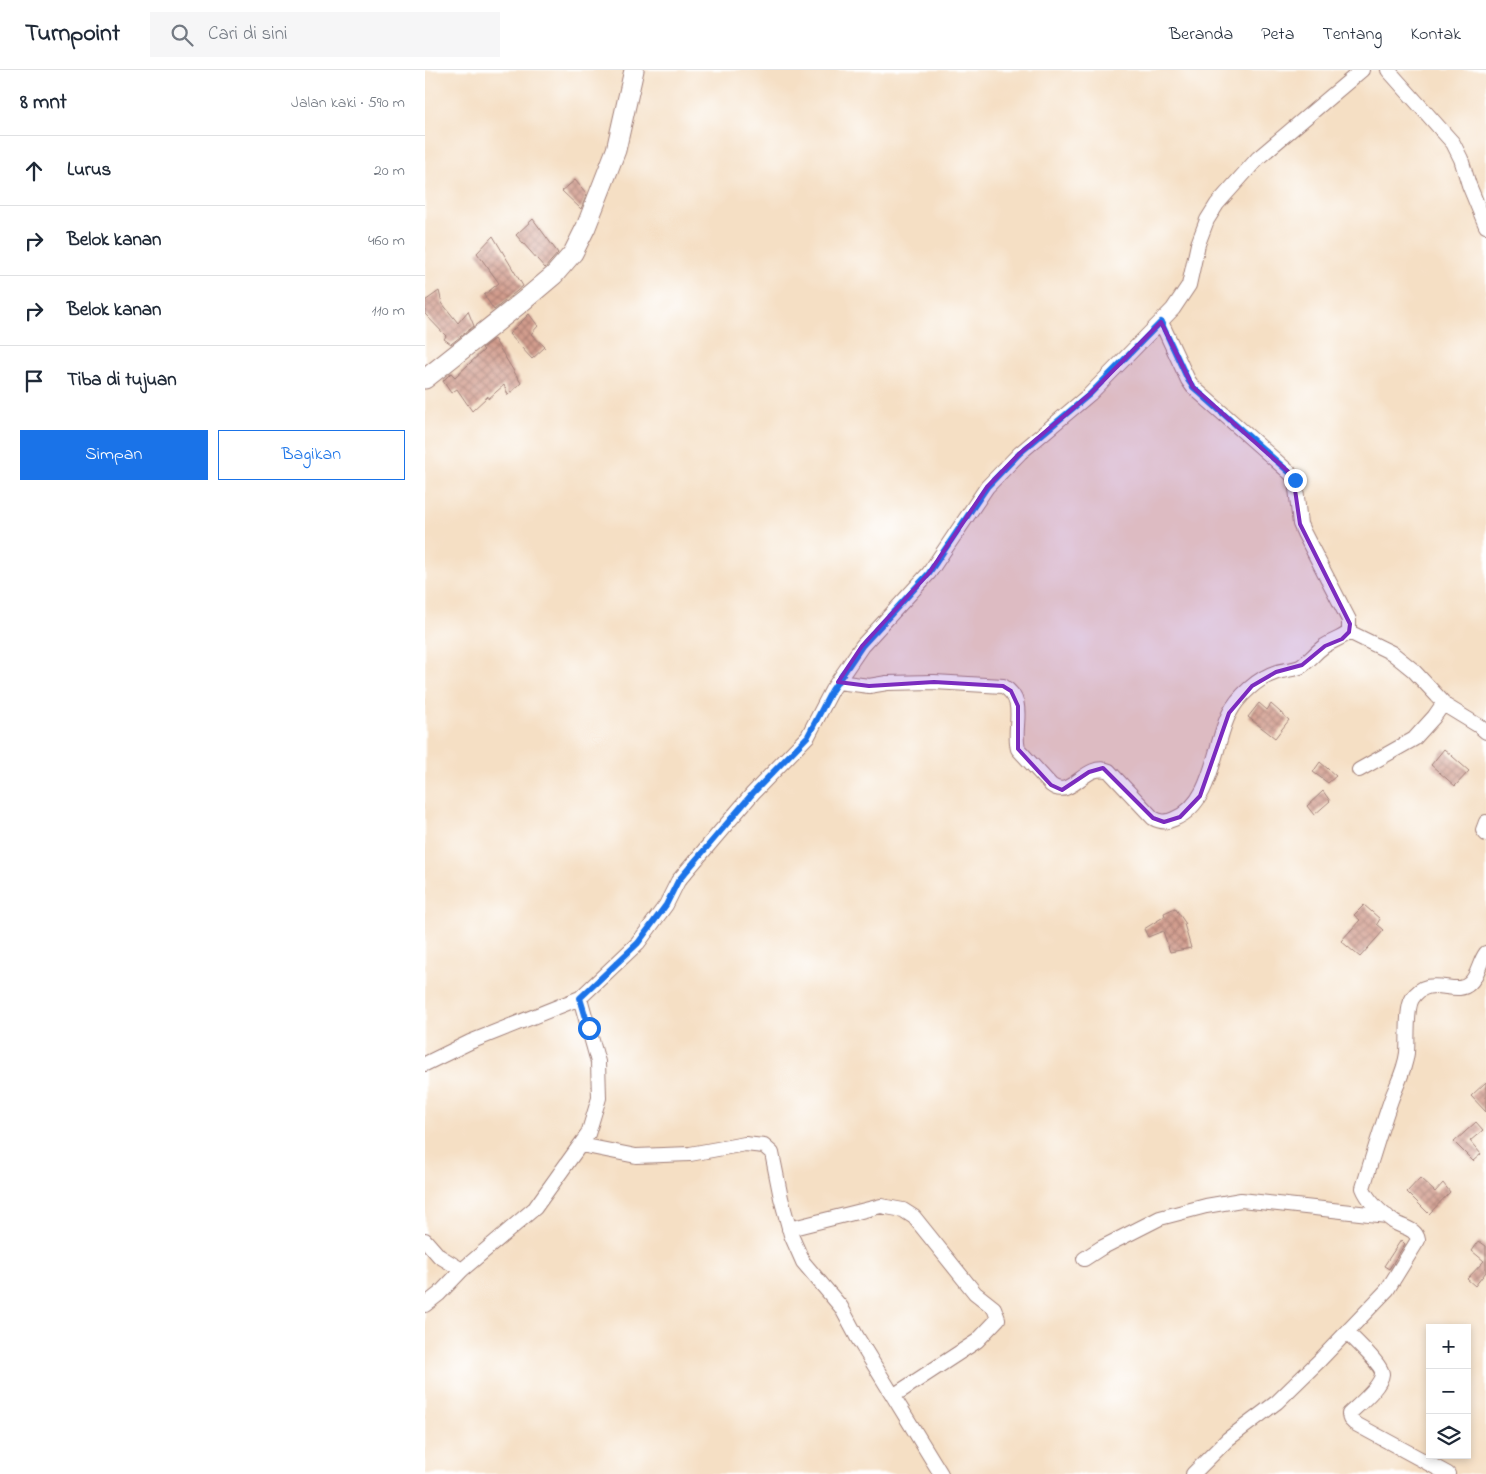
<!DOCTYPE html>
<html lang="id">
<meta charset="utf-8">
<style>
:root{--surface:#fff;--page:#f6f6f7;--text:#1f2937;--muted:#747a83;--line:#e0e1e3;--accent:#1a73e8}
body{margin:0;font-family:"Indie Flower",sans-serif;background:var(--page);color:var(--text)}
.controls{position:absolute;right:15px;bottom:15px;display:grid;overflow:hidden;border-radius:0px;box-shadow:0 2px 8px #0003}
.controls button{width:45px;height:45px;display:grid;place-items:center;padding:0;border:0;border-bottom:1px solid var(--line);background:var(--surface);color:var(--text);font:25px sans-serif}
.stop{position:absolute;width:15px;height:15px;margin:-11px;border:4px solid #1a73e8;border-radius:50%;background:#fff}
.stop.end{background:#1a73e8;border-color:#fff;box-shadow:0 1px 5px #0008}
.list{margin:0;padding:0;list-style:none}
h2{display:flex;justify-content:space-between;align-items:center;height:65px;margin:0;padding:0 20px;font-size:21px}
h2 small{font-size:16px;font-weight:400;color:var(--muted)}
.list li{display:grid;grid-template-columns:32px 1fr auto;gap:15px;align-items:center;box-sizing:border-box;height:70px;padding:0 20px;border-top:1px solid var(--line)}
.list b{display:block;font-size:19px;white-space:nowrap}
.list em{font-size:16px;font-style:normal;color:var(--muted)}
.actions{display:flex;gap:10px;padding:15px 20px}
.actions a{flex:1;padding:11px 0;border:1px solid var(--accent);border-radius:0px;text-align:center;font-size:18px;color:var(--accent)}
.actions .main{background:var(--accent);color:#fff}
.icon{flex:none;width:28px;height:28px;fill:none;stroke:currentColor;stroke-width:2;stroke-linecap:round;stroke-linejoin:round}
.map{position:relative;flex:none;width:1061px;height:1404px;overflow:hidden}
header{display:flex;align-items:center;gap:30px;box-sizing:border-box;height:70px;padding:0 25px;background:var(--surface);border-bottom:1px solid var(--line)}
header strong{font-size:24px}
nav{display:flex;gap:28px;margin-inline-start:auto;font-size:18px}
.search{width:350px;height:45px;background:var(--page);display:flex;align-items:center;gap:12px;box-sizing:border-box;padding:0 18px;border-radius:0px;color:var(--muted);font-size:19px}
main{display:flex}
aside{flex:1;background:var(--surface)}
.map>svg:first-child{display:block}
</style>
<header>
<strong>Turnpoint</strong>
<div class="search"><svg class="icon" aria-label="search" viewBox="0 0 24 24"><circle cx="10" cy="10" r="6"/><path d="M15 15l6 6"/></svg>Cari di sini</div>
<nav><a>Beranda</a><a>Peta</a><a>Tentang</a><a>Kontak</a></nav>
</header>
<main>
<aside>
<h2>8 mnt<small>Jalan kaki · 590 m</small></h2>
<ul class="list">
<li><svg class="icon" aria-label="ahead" viewBox="0 0 24 24"><path d="M12 20V5M6 11l6-6 6 6"/></svg><div><b>Lurus</b></div><em>20 m</em></li>
<li><svg class="icon" aria-label="right" viewBox="0 0 24 24"><path d="M7 20v-9h11M14 6l5 5-5 5"/></svg><div><b>Belok kanan</b></div><em>460 m</em></li>
<li><svg class="icon" aria-label="right" viewBox="0 0 24 24"><path d="M7 20v-9h11M14 6l5 5-5 5"/></svg><div><b>Belok kanan</b></div><em>110 m</em></li>
<li><svg class="icon" aria-label="arrive" viewBox="0 0 24 24"><path d="M6 21V4h12l-3 4 3 4H6"/></svg><div><b>Tiba di tujuan</b></div></li>
</ul>
<div class="actions"><a class="main">Simpan</a><a>Bagikan</a></div>
</aside>
<div class="map">
<svg width="1061" height="1404" viewBox="0 0 1061 1404">
<defs>
<pattern id="building-cross-hatch" width="8" height="8" patternUnits="userSpaceOnUse" patternTransform="scale(1.25)"><rect width="8" height="8" fill="#d19c8d"/><path d="M0 0l8 8M0 8l8-8" fill="none" stroke="#ac7f73"/></pattern>
</defs>
<rect width="100%" height="100%" fill="#fff"/>
<filter id="ink" filterUnits="userSpaceOnUse"><feTurbulence type="fractalNoise" baseFrequency=".02" numOctaves="2"/><feDisplacementMap in="SourceGraphic" scale="10" xChannelSelector="R" yChannelSelector="G"/><feConvolveMatrix kernelMatrix="1 2 1 2 8 2 1 2 1" color-interpolation-filters="sRGB"/></filter>
<filter id="wash" filterUnits="userSpaceOnUse"><feTurbulence type="fractalNoise" baseFrequency=".0096" numOctaves="4" result="noise"/><feDisplacementMap in="SourceGraphic" scale="20" xChannelSelector="R" yChannelSelector="G"/><feGaussianBlur stdDeviation="1.12" result="paint"/><feColorMatrix in="noise" values="0 0 0 0 0 0 0 0 0 0 0 0 0 0 0 0 0 1.4 0 .05"/><feComposite in="paint" operator="in"/></filter>
<g filter="url(#wash)">
<rect width="100%" height="100%" fill="#f5dfc4"/>
<g id="blocks">
<path fill="url(#building-cross-hatch)" d="M 150,110 L 162,124 L 156,139 L 137,121 Z
M 108,149 L 133,183 L 120,198 L 91,165 Z
M 68,166 L 98,216 L 69,240 L 59,225 L 74,213 L 52,183 Z
M 14,221 L 17,233 L 33,253 L 43,241 L 49,256 L 26,274 L 19,269 L 21,266 L 0,244 L 0,231 Z
M 104,244 L 113,256 L 106,264 L 120,277 L 107,289 L 84,264 Z
M 69,269 L 96,313 L 83,325 L 79,315 L 63,329 L 63,326 L 47,341 L 32,319 L 26,323 L 18,311 L 26,303 L 30,307 L 59,280 L 57,278 Z
M 834,633 L 842,640 L 846,634 L 864,650 L 850,668 L 823,647 Z
M 1019,679 L 1044,701 L 1030,716 L 1006,695 Z
M 895,692 L 911,706 L 903,713 L 888,702 Z
M 898,721 L 905,731 L 889,745 L 882,736 Z
M 939,835 L 955,849 L 952,854 L 959,860 L 935,887 L 916,871 L 935,850 L 929,845 Z
M 750,838 L 761,854 L 759,854 L 766,878 L 745,882 L 738,861 L 723,867 L 719,859 L 740,846 L 739,843 Z
M 1061,1012 L 1061,1042 L 1046,1026 Z
M 1051,1052 L 1058,1060 L 1045,1071 L 1056,1084 L 1048,1091 L 1029,1072 Z
M 995,1108 L 1010,1122 L 1018,1113 L 1025,1122 L 1004,1144 L 982,1122 Z
M 976,1170 L 980,1174 L 964,1199 L 959,1196 Z
M 1054,1171 L 1061,1176 L 1061,1202 L 1050,1216 L 1042,1209 L 1059,1191 L 1047,1181 Z"/>
</g>
</g>
<g filter="url(#ink)">
<use href="#blocks" fill-opacity="0" stroke="#a07f78" stroke-width="1"/>
<g fill="none" stroke-linecap="round" stroke-linejoin="round">
<g stroke="#a07f78" stroke-width="16">
<path id="street" d="M 963,0 L 1028,73 L 1036,89 L 1044,115 L 1061,156
M 924,562 L 967,583 L 988,600 L 1017,631 L 1018,634 L 1009,647 L 989,669 L 934,700
M 413,612 L 444,616 L 462,613 L 509,612 L 578,616 C 603,631 587,656 593,679 L 626,715 C 646,731 660,691 684,701 L 728,748 C 735,752 741,753 749,749 C 788,733 788,677 804,644 C 813,626 833,608 852,602 C 860,600 867,600 875,597 C 883,592 890,583 898,577 C 906,571 916,569 924,562 L 924,550 L 879,463 L 875,454 L 870,409 L 865,403 L 768,317 L 763,310 L 736,252
M 1018,634 L 1054,656 L 1061,662
M 1061,752 L 1058,760 L 1061,764
M 0,994 L 45,972 L 155,928 L 213,873 L 241,835 L 253,811 L 328,723 L 383,666 L 407,620 L 437,576 L 504,503 L 562,417 L 595,383 L 665,324 L 748,239 L 764,215 L 773,174 L 782,150 L 792,134 L 833,88 L 937,0
M 156,1075 L 211,1086 L 265,1084 L 320,1074 L 339,1076 L 347,1083 L 356,1128 L 366,1165 L 378,1192 L 416,1237 L 432,1267 L 516,1404
M 364,1159 L 456,1136 L 478,1140 L 489,1147 L 550,1223 L 569,1238 L 573,1249 L 552,1271 L 468,1326
M 0,1170 L 14,1186 L 37,1200
M 659,1189 L 676,1178 L 735,1148 L 781,1136 L 816,1130 L 962,1146
M 0,1235 L 14,1224 L 37,1200 L 110,1138 L 163,1064 L 174,1028 L 173,992 L 155,928
M 922,1262 C 929,1269 958,1296 957,1304 C 956,1317 933,1335 924,1344 L 925,1349 L 929,1353 L 1023,1404
M 768,1404 L 803,1369 L 852,1332 L 895,1290 L 962,1220 L 993,1170 C 991,1158 978,1158 969,1152 C 958,1144 943,1131 938,1118 C 947,1088 956,1059 966,1030 C 972,1014 980,1000 982,983 C 983,970 981,939 987,929 C 1004,902 1031,928 1045,913 C 1053,906 1054,892 1061,883"/>
</g>
<g stroke="#a07f78" stroke-width="21">
<path id="secondary" d="M 0,309 L 97,232 L 129,205 L 148,183 L 161,157 L 191,80 L 209,0"/>
</g>
<use href="#street" stroke="#fff" stroke-width="14"/>
<use href="#secondary" stroke="#fff" stroke-width="19"/>
</g>
</g>
<g fill="none" stroke-linecap="round" stroke-linejoin="round" filter="url(#ink)">
<path stroke="#1a73e8" stroke-width="6" d="M 164,958 L 155,928 L 213,873 L 241,835 L 253,811 L 328,723 L 383,666 L 407,620 L 437,576 L 504,503 L 562,417 L 595,383 L 665,324 L 736,252 L 763,310 L 768,317 L 865,403 L 870,410"/>
</g>
<path fill="#7b2cbf" fill-opacity="0.2" stroke="#7b2cbf" stroke-width="4" stroke-linejoin="round" d="M 736,252 L 768,317 L 868,406 L 875,454 L 925,554 L 924,562 L 917,569 L 900,576 L 877,595 L 851,602 L 827,616 L 804,643 L 775,726 L 755,747 L 739,752 L 728,748 L 678,698 L 664,702 L 637,720 L 626,715 L 593,679 L 593,636 L 586,621 L 578,616 L 509,612 L 444,616 L 413,612 L 437,576 L 504,503 L 562,417 L 595,383 L 665,324 Z"/>
</svg>
<div class="controls">
<button>+</button>
<button>−</button>
<button><svg class="icon" aria-label="layers" viewBox="0 0 24 24"><path d="M12 4l9 5-9 5-9-5zM3 14l9 5 9-5"/></svg></button>
</div>
<div class="stop" style="left:164px;top:958px"></div>
<div class="stop end" style="left:870px;top:410px"></div>
</div>
</main>
